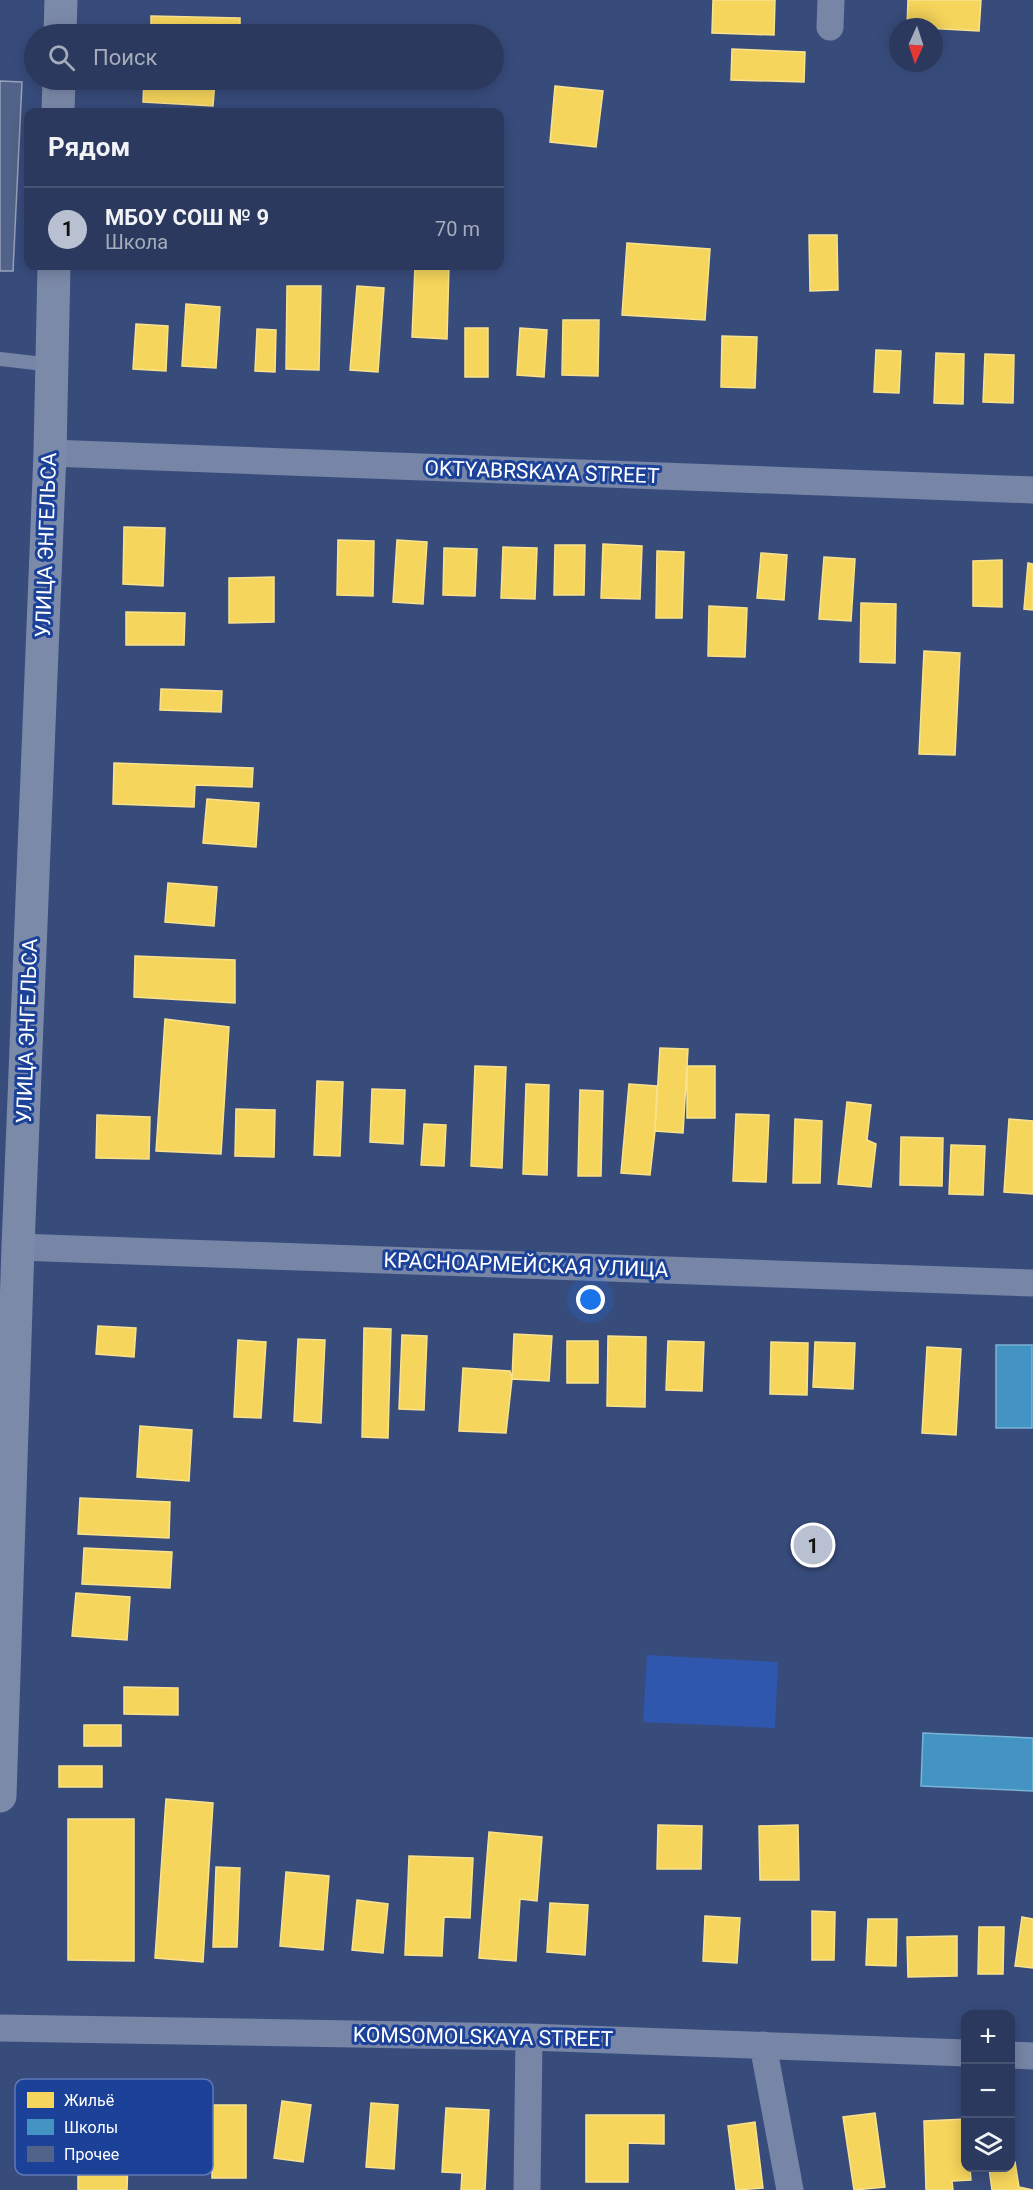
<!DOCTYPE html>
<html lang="ru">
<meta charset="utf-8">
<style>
:root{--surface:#2a395d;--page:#364466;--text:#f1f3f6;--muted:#a5acbc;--line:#465372;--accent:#b9c0d1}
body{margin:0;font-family:Roboto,sans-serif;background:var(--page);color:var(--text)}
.controls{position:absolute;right:18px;bottom:18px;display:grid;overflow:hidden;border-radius:12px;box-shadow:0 3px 15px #0003}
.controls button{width:54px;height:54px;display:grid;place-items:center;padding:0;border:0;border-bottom:2px solid var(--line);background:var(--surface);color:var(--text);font:30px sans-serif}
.compass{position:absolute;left:889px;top:18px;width:54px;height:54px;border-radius:50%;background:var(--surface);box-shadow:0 3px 15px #0003;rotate:183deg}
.you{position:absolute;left:591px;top:1300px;width:21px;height:21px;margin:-15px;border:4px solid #fff;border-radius:50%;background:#1a73e8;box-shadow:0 0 0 9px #1a73e833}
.badge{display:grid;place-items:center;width:39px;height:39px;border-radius:50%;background:var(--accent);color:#111;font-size:20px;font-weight:700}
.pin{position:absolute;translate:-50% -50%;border:3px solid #fff;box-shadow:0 2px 6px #0006}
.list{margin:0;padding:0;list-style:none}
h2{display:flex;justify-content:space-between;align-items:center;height:78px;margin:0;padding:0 24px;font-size:26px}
h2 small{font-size:20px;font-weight:400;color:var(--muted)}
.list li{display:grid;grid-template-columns:39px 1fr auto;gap:18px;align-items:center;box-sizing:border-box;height:84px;padding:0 24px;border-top:2px solid var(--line)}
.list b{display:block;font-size:22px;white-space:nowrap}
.list p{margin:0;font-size:20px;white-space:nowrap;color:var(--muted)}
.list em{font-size:20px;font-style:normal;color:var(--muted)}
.icon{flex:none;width:33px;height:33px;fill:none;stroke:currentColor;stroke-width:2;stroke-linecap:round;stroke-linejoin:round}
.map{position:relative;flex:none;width:1033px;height:2190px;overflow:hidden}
.search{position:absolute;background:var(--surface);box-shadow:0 3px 15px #0003;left:24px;top:24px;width:480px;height:66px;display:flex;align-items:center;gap:15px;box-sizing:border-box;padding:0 21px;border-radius:33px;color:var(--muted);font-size:22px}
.panel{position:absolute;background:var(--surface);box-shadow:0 3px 15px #0003;left:24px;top:108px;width:480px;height:162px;border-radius:12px}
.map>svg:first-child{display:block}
</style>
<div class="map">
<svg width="1033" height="2190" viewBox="0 0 1033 2190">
<rect width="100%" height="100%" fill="#384c7c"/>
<path fill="#3057ae" d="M 647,1655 L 778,1662 L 775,1728 L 643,1722 Z"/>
<path fill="#f6d55c" stroke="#f9e28d" stroke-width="1.5" d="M 713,0 L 775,0 L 774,35 L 712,33 Z
M 908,0 L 981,0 L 979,31 L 907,27 Z
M 151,16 L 240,18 L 240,34 L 151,34 Z
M 732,49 L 805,52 L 804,82 L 731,80 Z
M 144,80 L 215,80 L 213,106 L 143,102 Z
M 555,86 L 603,91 L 596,147 L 550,142 Z
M 809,235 L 837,235 L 838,290 L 810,291 Z
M 627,243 L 710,249 L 705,320 L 622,315 Z
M 415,266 L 449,266 L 447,339 L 412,337 Z
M 287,286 L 321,286 L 319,370 L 286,369 Z
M 357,286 L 384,288 L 378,372 L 350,370 Z
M 186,304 L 220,307 L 216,368 L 182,366 Z
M 563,320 L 599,320 L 598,376 L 562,375 Z
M 136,324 L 168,326 L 166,371 L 133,369 Z
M 465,328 L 488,328 L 488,377 L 465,377 Z
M 520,328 L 547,330 L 544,377 L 517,375 Z
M 257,329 L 276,330 L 275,372 L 255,371 Z
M 722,336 L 757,337 L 755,388 L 721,387 Z
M 876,350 L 901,351 L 899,393 L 874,392 Z
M 936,353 L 964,354 L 963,404 L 934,403 Z
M 985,354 L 1014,355 L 1013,403 L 983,402 Z
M 124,527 L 165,528 L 163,586 L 123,584 Z
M 338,540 L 374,541 L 373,596 L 337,595 Z
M 397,540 L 427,542 L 423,604 L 393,602 Z
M 603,544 L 642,546 L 640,599 L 601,598 Z
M 555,545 L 585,545 L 584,595 L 554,595 Z
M 503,547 L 537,548 L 535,599 L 501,598 Z
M 444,548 L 477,549 L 475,596 L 443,595 Z
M 657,551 L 684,552 L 682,618 L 656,618 Z
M 761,553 L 787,555 L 784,600 L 757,598 Z
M 824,557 L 855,559 L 851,621 L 819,619 Z
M 1002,560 L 1002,607 L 973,606 L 973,561 Z
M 1028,563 L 1033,564 L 1033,610 L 1024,609 Z
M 274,577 L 274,622 L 229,623 L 229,578 Z
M 861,603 L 896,604 L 895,663 L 860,662 Z
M 709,606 L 747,608 L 745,657 L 708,656 Z
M 126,612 L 185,613 L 184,645 L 126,645 Z
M 924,651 L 960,653 L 955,755 L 919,754 Z
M 161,689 L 222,691 L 221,712 L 160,710 Z
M 114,763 L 253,768 L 252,787 L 195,785 L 194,807 L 113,804 Z
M 207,799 L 259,803 L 256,847 L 203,843 Z
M 168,883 L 217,887 L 214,926 L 165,922 Z
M 135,956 L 235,960 L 235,1003 L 134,997 Z
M 165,1019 L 229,1027 L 221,1154 L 156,1151 Z
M 660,1048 L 688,1049 L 683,1133 L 655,1131 Z
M 475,1066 L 506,1067 L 502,1168 L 471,1166 Z
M 687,1066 L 715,1066 L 715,1118 L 687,1118 Z
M 317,1081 L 343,1082 L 340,1156 L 314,1155 Z
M 526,1084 L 549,1085 L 547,1175 L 523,1174 Z
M 629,1084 L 657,1086 L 655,1131 L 650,1175 L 621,1173 Z
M 372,1089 L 405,1090 L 403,1144 L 370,1142 Z
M 580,1090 L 603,1091 L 601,1176 L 578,1176 Z
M 847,1102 L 871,1105 L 867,1140 L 876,1144 L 871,1187 L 838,1184 Z
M 236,1109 L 275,1110 L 274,1157 L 235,1156 Z
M 736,1114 L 769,1115 L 766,1182 L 733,1181 Z
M 97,1115 L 150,1117 L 149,1159 L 96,1158 Z
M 795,1119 L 822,1121 L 820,1183 L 793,1183 Z
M 1009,1119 L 1033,1121 L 1033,1194 L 1004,1192 Z
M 424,1124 L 446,1125 L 444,1166 L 421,1165 Z
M 901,1137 L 943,1138 L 942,1186 L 900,1185 Z
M 951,1145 L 985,1146 L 983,1195 L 949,1194 Z
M 98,1326 L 136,1328 L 134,1357 L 96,1354 Z
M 364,1328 L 391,1329 L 388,1438 L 362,1437 Z
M 514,1334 L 552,1336 L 549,1381 L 512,1379 Z
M 402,1335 L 427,1336 L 424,1410 L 399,1409 Z
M 608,1336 L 646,1337 L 645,1407 L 607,1406 Z
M 298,1339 L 325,1340 L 321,1423 L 294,1421 Z
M 238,1340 L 266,1342 L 261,1418 L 234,1417 Z
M 567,1341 L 598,1341 L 598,1383 L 567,1383 Z
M 668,1341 L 704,1342 L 702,1391 L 666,1390 Z
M 771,1342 L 808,1343 L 807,1395 L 770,1394 Z
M 815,1342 L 855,1343 L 853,1389 L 813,1387 Z
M 927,1347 L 961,1349 L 956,1435 L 922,1433 Z
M 463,1368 L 510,1371 L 512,1379 L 506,1433 L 459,1431 Z
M 140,1426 L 192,1430 L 189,1481 L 137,1477 Z
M 80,1498 L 170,1502 L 169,1538 L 78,1534 Z
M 84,1548 L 172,1552 L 170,1588 L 82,1584 Z
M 76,1593 L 130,1597 L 127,1640 L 72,1636 Z
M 124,1687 L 178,1688 L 178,1715 L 124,1714 Z
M 84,1725 L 121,1725 L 121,1746 L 84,1746 Z
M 59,1766 L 102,1766 L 102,1787 L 59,1787 Z
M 166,1799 L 213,1803 L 203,1962 L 155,1958 Z
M 68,1819 L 134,1819 L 134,1961 L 68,1960 Z
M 658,1825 L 702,1826 L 701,1869 L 657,1869 Z
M 798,1825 L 799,1880 L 760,1880 L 759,1826 Z
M 489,1832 L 542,1837 L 537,1901 L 520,1899 L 516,1961 L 479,1958 Z
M 409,1856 L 473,1858 L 470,1918 L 444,1917 L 442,1956 L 405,1955 Z
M 216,1867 L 240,1868 L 237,1947 L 213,1947 Z
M 286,1872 L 329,1876 L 323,1950 L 280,1946 Z
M 357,1900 L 388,1904 L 383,1953 L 352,1950 Z
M 550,1903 L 588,1905 L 585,1955 L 547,1952 Z
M 812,1911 L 835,1912 L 834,1960 L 812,1960 Z
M 705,1916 L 740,1918 L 737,1963 L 703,1961 Z
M 1022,1917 L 1033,1919 L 1033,1968 L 1015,1966 Z
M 868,1919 L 897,1919 L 896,1966 L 866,1965 Z
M 979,1927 L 1004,1927 L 1003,1974 L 978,1974 Z
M 957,1936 L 957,1976 L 908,1977 L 907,1937 Z
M 282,2101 L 311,2105 L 303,2162 L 274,2158 Z
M 371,2103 L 398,2105 L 394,2169 L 366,2167 Z
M 212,2105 L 246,2105 L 246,2178 L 212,2178 Z
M 446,2108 L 489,2110 L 485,2190 L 461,2190 L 462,2173 L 442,2172 Z
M 875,2113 L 885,2187 L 854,2190 L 843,2117 Z
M 586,2115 L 664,2115 L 664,2144 L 628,2143 L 628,2182 L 586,2182 Z
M 966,2119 L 966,2168 L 970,2168 L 971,2180 L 952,2181 L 953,2190 L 926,2190 L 924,2121 Z
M 755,2122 L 763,2188 L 736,2190 L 728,2126 Z
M 78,2159 L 128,2159 L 127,2190 L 78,2190 Z
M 1015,2162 L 1019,2187 L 1033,2190 L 992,2190 L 989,2168 L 1010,2168 L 1010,2163 Z"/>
<path fill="#4393c3" stroke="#7bb3d5" stroke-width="1.5" d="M 996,1345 L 1032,1345 L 1032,1428 L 996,1428 Z
M 923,1733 L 1033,1738 L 1033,1791 L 921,1786 Z"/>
<path fill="#526389" stroke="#96a1bb" stroke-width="1.5" d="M 0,81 L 22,82 L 13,271 L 0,271 Z"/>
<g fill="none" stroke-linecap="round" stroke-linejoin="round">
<path stroke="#7785a6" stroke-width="14" d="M 0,359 L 52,365"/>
<path stroke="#7785a6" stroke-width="27" d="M 830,27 L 831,0
M 50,453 L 1033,490
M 18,1247 L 1033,1283
M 0,2028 L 529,2037 L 966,2053
M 763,2045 L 790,2190
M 1010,2055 L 1033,2056
M 527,2190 L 529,2037"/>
<path stroke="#7c8aaa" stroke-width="33" d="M 60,34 L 61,0
M 58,112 L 59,80
M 0,1796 L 18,1247 L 50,453 L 54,266"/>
</g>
<g text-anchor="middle" stroke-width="6" stroke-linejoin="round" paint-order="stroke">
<g font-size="21" fill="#fff" stroke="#1b4199">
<text transform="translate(542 472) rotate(2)" y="7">OKTYABRSKAYA STREET</text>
<text transform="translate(46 545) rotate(-88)" y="7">УЛИЦА ЭНГЕЛЬСА</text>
<text transform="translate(27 1031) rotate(-88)" y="7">УЛИЦА ЭНГЕЛЬСА</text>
<text transform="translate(526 1265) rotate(2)" y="7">КРАСНОАРМЕЙСКАЯ УЛИЦА</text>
<text transform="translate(483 2037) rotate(1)" y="7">KOMSOMOLSKAYA STREET</text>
</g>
</g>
<rect x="15" y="2079" width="198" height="96" rx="9" fill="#1b4199" stroke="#5f7ab8" stroke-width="1.5"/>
<rect x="27" y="2092" width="27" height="16" fill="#f6d55c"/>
<rect x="27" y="2119" width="27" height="16" fill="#4393c3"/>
<rect x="27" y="2146" width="27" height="16" fill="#526389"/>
<g font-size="16" fill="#fff">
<text x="64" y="2106">Жильё</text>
<text x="64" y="2133">Школы</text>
<text x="64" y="2160">Прочее</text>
</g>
</svg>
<div class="controls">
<button>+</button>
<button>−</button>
<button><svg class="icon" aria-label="layers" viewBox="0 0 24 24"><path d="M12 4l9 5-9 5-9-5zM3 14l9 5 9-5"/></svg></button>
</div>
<svg class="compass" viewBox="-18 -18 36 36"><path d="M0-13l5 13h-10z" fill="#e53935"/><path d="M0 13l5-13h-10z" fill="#a5acbc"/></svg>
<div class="you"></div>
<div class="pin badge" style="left:813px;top:1545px">1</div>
<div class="search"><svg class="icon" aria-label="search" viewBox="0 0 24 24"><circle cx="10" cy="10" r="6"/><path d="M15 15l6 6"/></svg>Поиск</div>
<section class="panel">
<h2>Рядом<small></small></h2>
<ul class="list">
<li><span class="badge">1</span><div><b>МБОУ СОШ № 9</b><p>Школа</p></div><em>70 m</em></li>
</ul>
</section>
</div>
